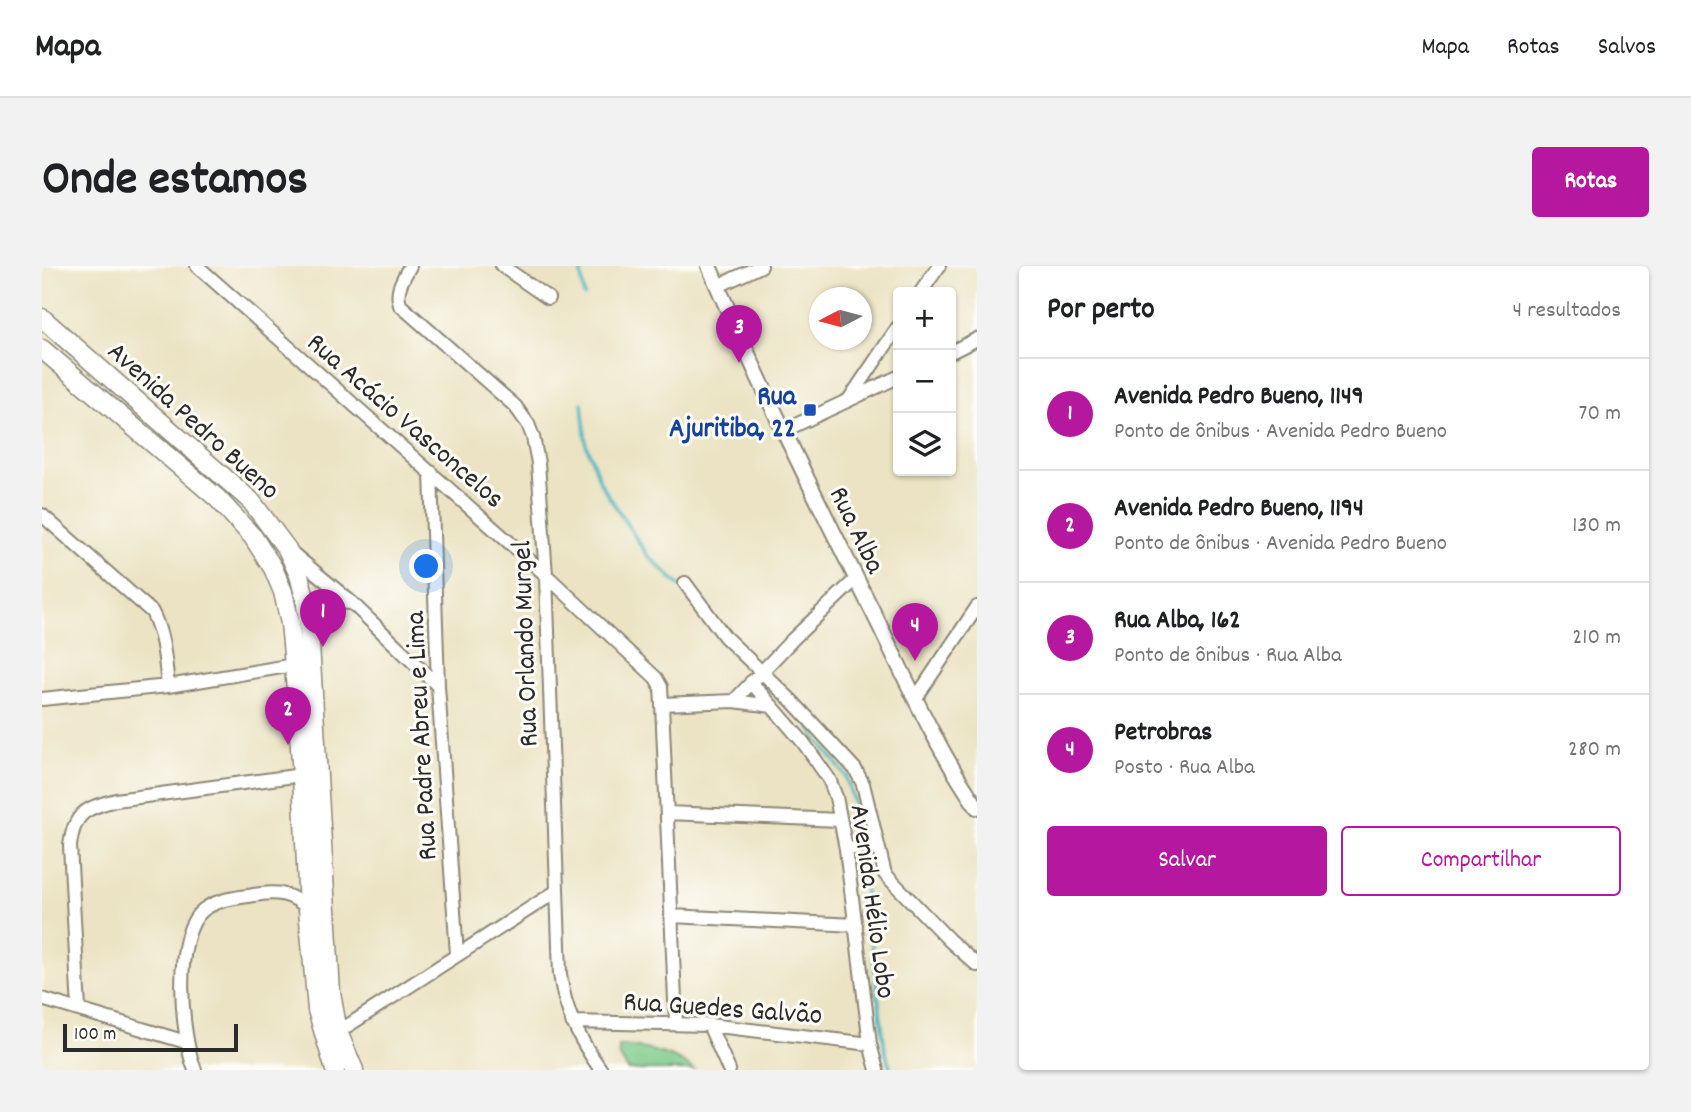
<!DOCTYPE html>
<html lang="pt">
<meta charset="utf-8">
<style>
:root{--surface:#fff;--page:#f2f2f2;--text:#202124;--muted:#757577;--line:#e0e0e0;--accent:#b5179e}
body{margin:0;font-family:Dekko,sans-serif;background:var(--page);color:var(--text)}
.controls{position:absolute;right:21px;top:21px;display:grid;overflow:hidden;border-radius:7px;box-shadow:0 2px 5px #0004}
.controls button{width:63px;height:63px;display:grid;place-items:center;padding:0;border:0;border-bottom:2px solid var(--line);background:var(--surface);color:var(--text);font:35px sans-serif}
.compass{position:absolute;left:767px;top:21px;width:63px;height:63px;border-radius:50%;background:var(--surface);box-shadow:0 2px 5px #0004;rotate:264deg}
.scale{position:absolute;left:21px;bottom:18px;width:175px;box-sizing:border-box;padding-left:7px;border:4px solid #2b2b2b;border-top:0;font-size:19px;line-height:24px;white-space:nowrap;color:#2b2b2b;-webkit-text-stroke:5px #fdfcf7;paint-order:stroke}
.you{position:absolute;left:385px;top:301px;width:24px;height:24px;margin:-18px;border:5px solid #fff;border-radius:50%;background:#1a73e8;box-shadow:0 0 0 10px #1a73e833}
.badge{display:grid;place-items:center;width:46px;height:46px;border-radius:50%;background:var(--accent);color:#fff;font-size:23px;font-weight:700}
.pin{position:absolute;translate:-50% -58px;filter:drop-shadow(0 2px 4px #0008)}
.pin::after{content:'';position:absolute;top:37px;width:24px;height:21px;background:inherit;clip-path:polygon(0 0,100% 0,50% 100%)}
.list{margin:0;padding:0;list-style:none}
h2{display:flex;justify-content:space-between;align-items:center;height:91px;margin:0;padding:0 28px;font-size:30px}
h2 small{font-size:23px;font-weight:400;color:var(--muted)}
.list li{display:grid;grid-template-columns:46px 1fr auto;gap:21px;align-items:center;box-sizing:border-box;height:112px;padding:0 28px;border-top:2px solid var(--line)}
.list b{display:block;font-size:26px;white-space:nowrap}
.list p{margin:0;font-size:23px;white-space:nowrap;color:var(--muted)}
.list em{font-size:23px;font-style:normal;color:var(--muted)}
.actions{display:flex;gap:14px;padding:21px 28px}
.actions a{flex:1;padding:16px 0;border:2px solid var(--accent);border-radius:7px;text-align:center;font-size:24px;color:var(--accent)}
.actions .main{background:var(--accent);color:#fff}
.icon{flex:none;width:38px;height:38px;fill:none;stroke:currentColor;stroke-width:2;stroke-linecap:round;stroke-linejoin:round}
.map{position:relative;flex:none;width:935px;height:804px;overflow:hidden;border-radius:7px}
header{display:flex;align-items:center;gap:42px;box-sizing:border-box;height:98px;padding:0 35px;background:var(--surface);border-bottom:2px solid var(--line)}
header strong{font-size:33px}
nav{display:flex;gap:38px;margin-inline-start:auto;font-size:24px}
.intro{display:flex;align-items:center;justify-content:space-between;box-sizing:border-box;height:168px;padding:0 42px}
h1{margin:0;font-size:49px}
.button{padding:18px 32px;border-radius:7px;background:var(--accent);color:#fff;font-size:24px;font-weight:700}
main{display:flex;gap:42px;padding:0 42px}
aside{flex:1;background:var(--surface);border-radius:7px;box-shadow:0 2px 5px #0004}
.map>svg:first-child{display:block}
</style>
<header>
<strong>Mapa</strong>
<nav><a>Mapa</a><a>Rotas</a><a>Salvos</a></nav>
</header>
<div class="intro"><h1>Onde estamos</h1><a class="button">Rotas</a></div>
<main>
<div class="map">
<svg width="935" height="804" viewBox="0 0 935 804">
<rect width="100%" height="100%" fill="#fdfcf7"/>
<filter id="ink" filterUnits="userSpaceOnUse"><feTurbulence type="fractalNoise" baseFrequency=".0143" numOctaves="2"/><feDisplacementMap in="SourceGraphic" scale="14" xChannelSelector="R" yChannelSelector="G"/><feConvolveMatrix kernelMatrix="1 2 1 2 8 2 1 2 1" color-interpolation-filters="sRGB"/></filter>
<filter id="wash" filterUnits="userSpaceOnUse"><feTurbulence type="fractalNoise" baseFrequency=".00686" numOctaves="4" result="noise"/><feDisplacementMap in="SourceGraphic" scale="28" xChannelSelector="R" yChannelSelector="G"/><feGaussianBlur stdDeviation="1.57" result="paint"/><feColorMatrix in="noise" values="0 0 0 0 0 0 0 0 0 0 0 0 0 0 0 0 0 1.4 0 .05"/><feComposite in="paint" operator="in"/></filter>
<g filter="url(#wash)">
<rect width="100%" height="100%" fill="#ebe3c3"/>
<path fill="#7dca89" stroke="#547a5a" stroke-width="2" d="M 580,780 C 604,782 633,788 652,804 L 586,804 L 577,789 L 577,781 Z"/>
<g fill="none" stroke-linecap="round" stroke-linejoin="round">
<path stroke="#46b5c0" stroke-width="3.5" d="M 538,0 L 542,30
M 540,137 L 544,178 L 559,218 L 605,289 L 637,319
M 767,462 L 804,510 L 812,538 L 843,784 L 849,804"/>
</g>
</g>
<g filter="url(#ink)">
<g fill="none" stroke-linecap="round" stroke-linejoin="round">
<g stroke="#8b8777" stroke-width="16">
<path id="minor" d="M 155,0 L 504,309 L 614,412 L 619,421 L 620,438 L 634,757
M 368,0 C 361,13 353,24 358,39 L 473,140 L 486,158 L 491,171 L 496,197 L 504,309 L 518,708 C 523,746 537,773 559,804
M 460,0 L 506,32
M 676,20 L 719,0
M 879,26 L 897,0
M 909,86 L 935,73
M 806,135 L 856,61
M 741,165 L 856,111
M 389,206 L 396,420 L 415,688
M 0,249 L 110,346 C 122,370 123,393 126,420
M 249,286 L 310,337 L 396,420
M 643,317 L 683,371 L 750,435 L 813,503 L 821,518 L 843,608 L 907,674 L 935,699
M 266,345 L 282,336 L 310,337
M 709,416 L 761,476 L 787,513 L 794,531 L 804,583 L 828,778 L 835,804
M 874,432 L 935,341
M 0,433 L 126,420 L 252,399
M 692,435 L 730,440
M 620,438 L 692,435 L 751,373 L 814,313
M 625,547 L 798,554
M 804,583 L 835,580
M 629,650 L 814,659
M 0,733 L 144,776
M 37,744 L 28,580 C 32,546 44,542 74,534 L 260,509
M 530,756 L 667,759 L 828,778
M 667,759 L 687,804
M 296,766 L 515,625
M 153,804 C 139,770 130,669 161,644 C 175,633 195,632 212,629 C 234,625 250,627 266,643"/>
</g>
<g stroke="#8b8777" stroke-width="18">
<path id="tertiary" d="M 667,0 C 716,116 772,228 828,340 C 862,408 892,479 935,541"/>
</g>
<g stroke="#8b8777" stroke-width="21">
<path id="secondary" d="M 0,52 L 209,235 L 245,283 L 257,309 L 263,332 L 267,361 L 289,727 L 296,766 L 312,804
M 0,83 L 175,232 L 211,271 L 231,302 L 241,326 L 248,357 L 252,399 L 260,509 L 266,643 L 275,744 L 293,804"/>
</g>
<use href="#minor" stroke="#fff" stroke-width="12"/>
<use href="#tertiary" stroke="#fff" stroke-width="14"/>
<use href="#secondary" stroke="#fff" stroke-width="18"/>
</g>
</g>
<rect fill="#1a4fb4" stroke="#fdfcf7" stroke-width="2.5" x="761" y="137" width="14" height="14" rx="3.5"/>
<g text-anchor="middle" stroke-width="6" stroke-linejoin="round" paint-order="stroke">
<g font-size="28" font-weight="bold" fill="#164399" stroke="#fdfcf7" text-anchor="end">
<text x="754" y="138">Rua<tspan x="754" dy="32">Ajuritiba, 22</tspan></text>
</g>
<g font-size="28" fill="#2b2b2b" stroke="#fdfcf7">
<text transform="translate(153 153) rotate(42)" y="10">Avenida Pedro Bueno</text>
<text transform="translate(365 153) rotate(41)" y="10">Rua Acácio Vasconcelos</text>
<text transform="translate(817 263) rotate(64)" y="10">Rua Alba</text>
<text transform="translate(481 378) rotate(-92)" y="10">Rua Orlando Murgel</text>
<text transform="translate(377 470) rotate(-93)" y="10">Rua Padre Abreu e Lima</text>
<text transform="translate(833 635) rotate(82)" y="10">Avenida Hélio Lobo</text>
<text transform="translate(681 740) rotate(4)" y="10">Rua Guedes Galvão</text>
</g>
</g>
</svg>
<div class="controls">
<button>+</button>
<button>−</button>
<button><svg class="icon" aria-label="layers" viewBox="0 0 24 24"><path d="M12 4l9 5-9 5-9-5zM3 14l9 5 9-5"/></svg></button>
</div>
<svg class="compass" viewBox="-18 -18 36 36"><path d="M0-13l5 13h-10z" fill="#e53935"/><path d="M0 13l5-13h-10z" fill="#757577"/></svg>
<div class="scale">100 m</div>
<div class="you"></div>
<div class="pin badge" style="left:281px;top:381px">1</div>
<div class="pin badge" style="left:246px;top:479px">2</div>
<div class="pin badge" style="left:697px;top:97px">3</div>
<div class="pin badge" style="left:873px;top:395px">4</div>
</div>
<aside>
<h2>Por perto<small>4 resultados</small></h2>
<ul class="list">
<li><span class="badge">1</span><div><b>Avenida Pedro Bueno, 1149</b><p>Ponto de ônibus · Avenida Pedro Bueno</p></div><em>70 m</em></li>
<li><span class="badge">2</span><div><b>Avenida Pedro Bueno, 1194</b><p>Ponto de ônibus · Avenida Pedro Bueno</p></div><em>130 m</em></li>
<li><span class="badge">3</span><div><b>Rua Alba, 162</b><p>Ponto de ônibus · Rua Alba</p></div><em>210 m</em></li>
<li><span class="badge">4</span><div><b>Petrobras</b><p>Posto · Rua Alba</p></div><em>280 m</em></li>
</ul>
<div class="actions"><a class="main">Salvar</a><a>Compartilhar</a></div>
</aside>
</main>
